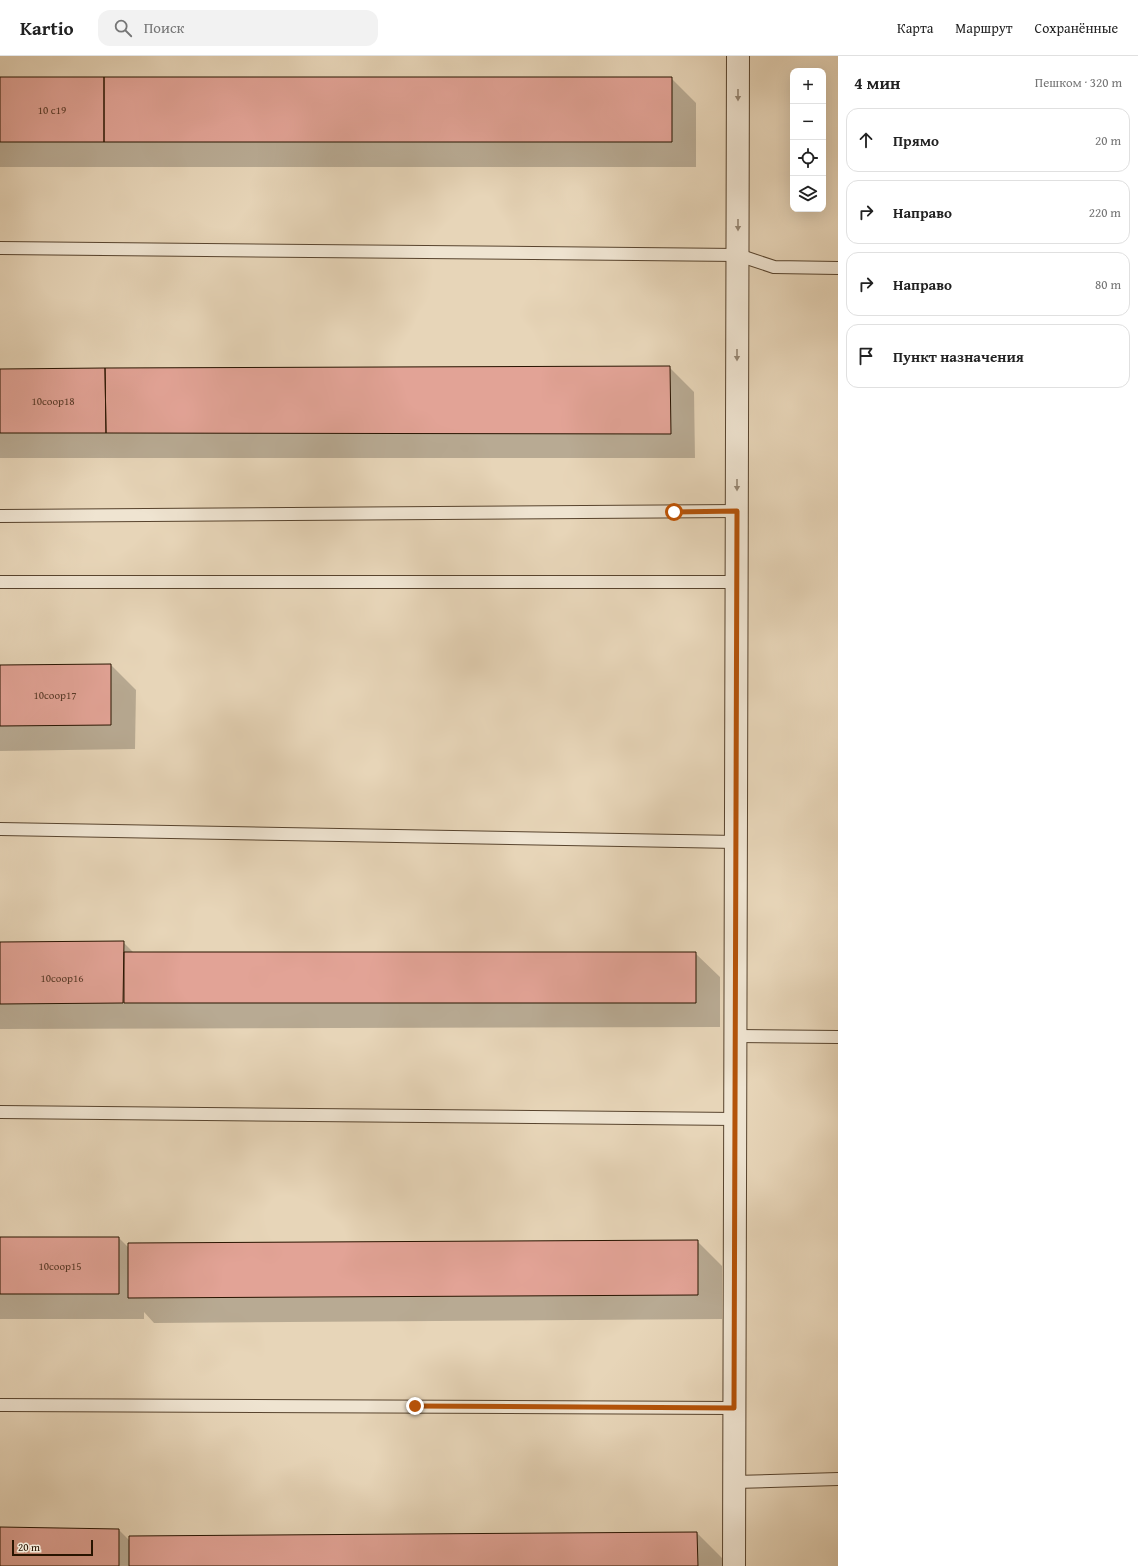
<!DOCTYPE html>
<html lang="ru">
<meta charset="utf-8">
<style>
:root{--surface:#fff;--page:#f2f2f2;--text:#222;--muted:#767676;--line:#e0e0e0}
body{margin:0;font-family:"Gentium Book Plus",serif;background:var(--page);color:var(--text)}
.controls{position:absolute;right:12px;top:12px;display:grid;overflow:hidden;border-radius:8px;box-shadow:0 4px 16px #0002}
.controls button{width:36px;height:36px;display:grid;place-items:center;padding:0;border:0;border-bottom:1px solid var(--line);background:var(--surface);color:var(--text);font:20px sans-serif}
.scale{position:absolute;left:12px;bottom:10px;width:81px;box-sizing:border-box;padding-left:4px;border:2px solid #281400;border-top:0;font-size:11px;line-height:14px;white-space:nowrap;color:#281400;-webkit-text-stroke:3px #efe4d1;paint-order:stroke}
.stop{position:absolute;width:12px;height:12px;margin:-9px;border:3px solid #b45309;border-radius:50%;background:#fff}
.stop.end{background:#b45309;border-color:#fff;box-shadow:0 1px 4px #0008}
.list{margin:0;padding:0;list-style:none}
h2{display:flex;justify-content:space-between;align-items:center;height:52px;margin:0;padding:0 16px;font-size:17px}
h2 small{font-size:13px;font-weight:400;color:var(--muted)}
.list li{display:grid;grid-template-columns:26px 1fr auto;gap:12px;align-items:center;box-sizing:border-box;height:64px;margin:0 8px 8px;padding:0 8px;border:1px solid var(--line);border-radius:12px}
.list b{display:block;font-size:15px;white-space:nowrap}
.list em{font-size:13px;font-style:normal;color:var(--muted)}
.icon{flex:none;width:22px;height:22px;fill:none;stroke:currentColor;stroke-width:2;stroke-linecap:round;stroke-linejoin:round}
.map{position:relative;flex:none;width:838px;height:1510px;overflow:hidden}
header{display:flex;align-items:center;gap:24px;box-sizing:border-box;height:56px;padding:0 20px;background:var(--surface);border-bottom:1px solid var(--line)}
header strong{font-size:19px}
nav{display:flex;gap:22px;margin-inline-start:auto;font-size:14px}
.search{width:280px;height:36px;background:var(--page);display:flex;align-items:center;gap:10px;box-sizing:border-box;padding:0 14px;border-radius:12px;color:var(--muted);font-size:15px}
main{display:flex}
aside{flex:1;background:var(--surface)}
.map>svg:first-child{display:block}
</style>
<header>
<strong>Kartio</strong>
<div class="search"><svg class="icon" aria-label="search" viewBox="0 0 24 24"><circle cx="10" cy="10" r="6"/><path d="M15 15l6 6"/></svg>Поиск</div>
<nav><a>Карта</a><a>Маршрут</a><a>Сохранённые</a></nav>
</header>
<main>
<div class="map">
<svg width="838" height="1510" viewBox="0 0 838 1510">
<rect width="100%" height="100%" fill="#e7d5b8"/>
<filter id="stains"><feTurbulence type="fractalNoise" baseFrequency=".005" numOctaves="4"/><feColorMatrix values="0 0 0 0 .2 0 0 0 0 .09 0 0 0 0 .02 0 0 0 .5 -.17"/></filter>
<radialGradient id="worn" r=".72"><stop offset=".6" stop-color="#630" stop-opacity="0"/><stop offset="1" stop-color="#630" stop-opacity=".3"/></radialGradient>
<path fill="#0003" d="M 0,21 L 671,22 L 696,47 L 696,111 L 0,111 Z
M 669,311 L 694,336 L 695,402 L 0,402 L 0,314 Z
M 111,609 L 136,634 L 135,693 L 0,695 L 0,610 Z
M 123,886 L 134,897 L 695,897 L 720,921 L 720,971 L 0,973 L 0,887 Z
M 0,1182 L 119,1182 L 129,1192 L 697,1185 L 722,1210 L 722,1263 L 154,1267 L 144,1256 L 144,1263 L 0,1263 Z
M 0,1472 L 119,1474 L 130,1485 L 697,1477 L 722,1502 L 722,1510 L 0,1510 Z"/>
<path fill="#e2a396" stroke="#281400" d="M 0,21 L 104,21 L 104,86 L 0,86 Z
M 104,21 L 672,21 L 672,86 L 104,86 Z
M 670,310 L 671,378 L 106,377 L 105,312 Z
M 105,312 L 106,377 L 0,377 L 0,313 Z
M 111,608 L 111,669 L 0,670 L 0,609 Z
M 124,885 L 123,947 L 0,948 L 0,886 Z
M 124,896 L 696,896 L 696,947 L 124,947 Z
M 0,1181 L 119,1181 L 119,1238 L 0,1238 Z
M 698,1184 L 698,1239 L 128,1242 L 128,1187 Z
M 0,1471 L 119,1473 L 119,1510 L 0,1510 Z
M 697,1476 L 698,1510 L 129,1510 L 129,1480 Z"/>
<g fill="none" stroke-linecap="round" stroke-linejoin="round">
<g stroke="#58442e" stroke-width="14">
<path id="service" d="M 0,192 L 738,199 L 774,211 L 838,212
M 0,460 L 737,455
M 0,526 L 737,526
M 0,773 L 736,786
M 736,980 L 838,981
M 0,1056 L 735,1063
M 0,1349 L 734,1352
M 734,1426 L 838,1423"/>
</g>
<g stroke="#58442e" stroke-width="24">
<path id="minor" d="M 734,1510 L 738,0"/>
</g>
<use href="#service" stroke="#efe4d1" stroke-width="12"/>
<use href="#minor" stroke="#efe4d1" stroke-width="22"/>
</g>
<defs><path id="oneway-solid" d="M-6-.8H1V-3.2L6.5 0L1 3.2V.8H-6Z"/></defs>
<g fill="#958673">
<use href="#oneway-solid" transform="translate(738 39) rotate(90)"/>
<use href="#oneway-solid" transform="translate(738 169) rotate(90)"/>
<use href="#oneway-solid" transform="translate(737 299) rotate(90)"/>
<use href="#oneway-solid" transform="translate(737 429) rotate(90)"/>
</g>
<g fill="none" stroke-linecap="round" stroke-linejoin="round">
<path stroke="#b45309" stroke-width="5" d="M 415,1350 L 734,1352 L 737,455 L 674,456"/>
</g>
<g text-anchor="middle" stroke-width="3.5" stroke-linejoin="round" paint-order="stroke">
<g font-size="11" fill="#563826">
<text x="52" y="58">10 с19</text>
<text x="53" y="349">10соор18</text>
<text x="55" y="643">10соор17</text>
<text x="62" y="926">10соор16</text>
<text x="60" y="1214">10соор15</text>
</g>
</g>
<rect width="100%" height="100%" filter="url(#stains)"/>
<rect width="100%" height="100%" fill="url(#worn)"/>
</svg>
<div class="controls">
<button>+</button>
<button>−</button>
<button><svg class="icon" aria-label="locate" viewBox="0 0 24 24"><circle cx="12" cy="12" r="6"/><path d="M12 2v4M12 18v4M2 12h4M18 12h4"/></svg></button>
<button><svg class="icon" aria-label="layers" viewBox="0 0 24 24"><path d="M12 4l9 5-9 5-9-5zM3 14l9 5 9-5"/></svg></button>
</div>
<div class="scale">20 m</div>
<div class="stop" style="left:674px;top:456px"></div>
<div class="stop end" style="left:415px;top:1350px"></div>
</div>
<aside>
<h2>4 мин<small>Пешком · 320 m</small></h2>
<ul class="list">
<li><svg class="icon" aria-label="ahead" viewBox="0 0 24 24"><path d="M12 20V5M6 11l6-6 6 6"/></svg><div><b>Прямо</b></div><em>20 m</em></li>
<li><svg class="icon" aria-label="right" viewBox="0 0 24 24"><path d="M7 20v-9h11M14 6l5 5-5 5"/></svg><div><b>Направо</b></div><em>220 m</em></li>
<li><svg class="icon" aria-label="right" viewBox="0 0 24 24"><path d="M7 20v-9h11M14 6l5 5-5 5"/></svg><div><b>Направо</b></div><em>80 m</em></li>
<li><svg class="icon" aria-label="arrive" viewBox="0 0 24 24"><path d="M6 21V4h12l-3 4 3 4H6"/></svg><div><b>Пункт назначения</b></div></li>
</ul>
</aside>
</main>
